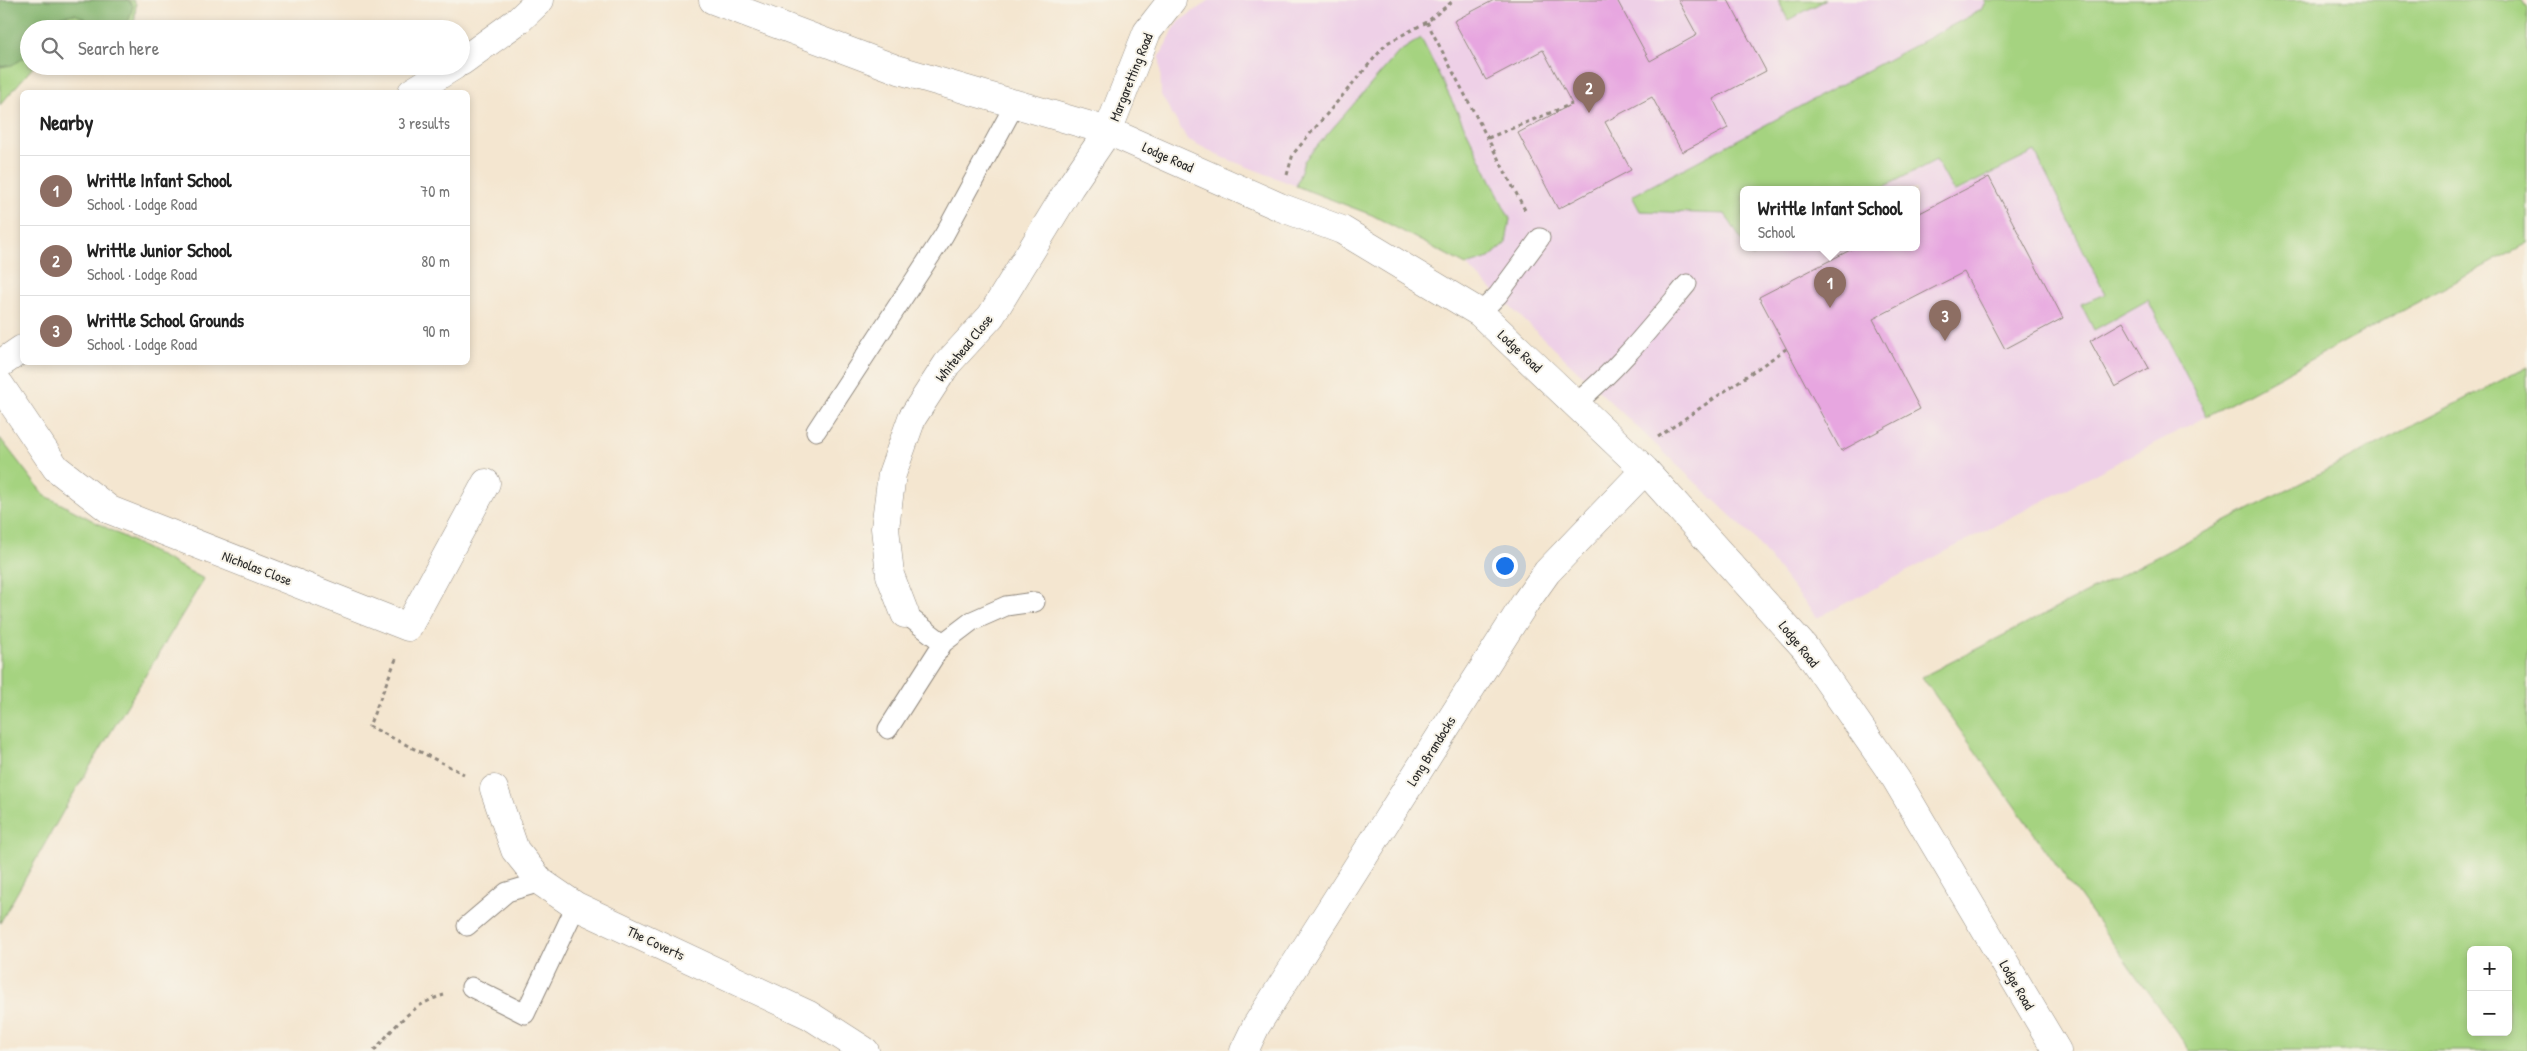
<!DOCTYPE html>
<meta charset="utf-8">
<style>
:root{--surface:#fff;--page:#f6f6f6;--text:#222;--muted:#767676;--line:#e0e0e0;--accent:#111827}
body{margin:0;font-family:"Patrick Hand",sans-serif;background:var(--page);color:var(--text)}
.controls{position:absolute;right:15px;bottom:15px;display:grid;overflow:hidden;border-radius:8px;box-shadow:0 2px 8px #0003}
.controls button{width:45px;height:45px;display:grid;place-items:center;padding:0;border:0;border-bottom:1px solid var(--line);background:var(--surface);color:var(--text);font:25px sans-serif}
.you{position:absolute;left:1504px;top:565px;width:18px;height:18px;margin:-12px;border:4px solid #fff;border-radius:50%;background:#1a73e8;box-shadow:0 0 0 8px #1a73e833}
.badge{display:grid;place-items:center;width:32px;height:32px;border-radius:50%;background:var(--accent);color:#fff;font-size:16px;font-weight:700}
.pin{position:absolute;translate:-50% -41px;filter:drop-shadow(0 1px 2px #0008)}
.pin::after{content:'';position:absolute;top:26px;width:18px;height:15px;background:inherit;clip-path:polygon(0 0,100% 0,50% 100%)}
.popup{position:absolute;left:1740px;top:186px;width:180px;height:65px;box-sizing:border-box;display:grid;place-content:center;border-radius:8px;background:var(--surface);filter:drop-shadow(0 1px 4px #0005);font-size:16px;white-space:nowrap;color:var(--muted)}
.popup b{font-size:19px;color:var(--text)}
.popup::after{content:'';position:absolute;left:50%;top:100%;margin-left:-10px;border:10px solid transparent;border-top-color:var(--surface)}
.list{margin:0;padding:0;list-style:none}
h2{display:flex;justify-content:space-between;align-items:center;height:65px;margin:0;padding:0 20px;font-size:21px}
h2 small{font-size:16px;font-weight:400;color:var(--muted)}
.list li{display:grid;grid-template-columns:32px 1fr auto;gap:15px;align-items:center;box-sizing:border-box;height:70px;padding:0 20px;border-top:1px solid var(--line)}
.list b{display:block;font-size:19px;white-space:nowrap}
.list p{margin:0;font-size:16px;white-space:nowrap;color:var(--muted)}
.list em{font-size:16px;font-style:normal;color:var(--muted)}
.icon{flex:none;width:28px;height:28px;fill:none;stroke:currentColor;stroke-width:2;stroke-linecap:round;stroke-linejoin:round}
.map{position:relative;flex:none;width:2527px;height:1051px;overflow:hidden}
.search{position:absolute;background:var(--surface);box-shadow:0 2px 8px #0003;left:20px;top:20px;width:450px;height:55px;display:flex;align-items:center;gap:12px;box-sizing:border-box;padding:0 18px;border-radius:28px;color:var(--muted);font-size:19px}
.panel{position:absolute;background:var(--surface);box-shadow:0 2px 8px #0003;left:20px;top:90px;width:450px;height:275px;border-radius:8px}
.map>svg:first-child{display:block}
</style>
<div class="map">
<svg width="2527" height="1051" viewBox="0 0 2527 1051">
<rect width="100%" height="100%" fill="#f7f3e8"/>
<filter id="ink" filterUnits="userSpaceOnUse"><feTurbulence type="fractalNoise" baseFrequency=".02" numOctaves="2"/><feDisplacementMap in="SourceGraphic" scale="10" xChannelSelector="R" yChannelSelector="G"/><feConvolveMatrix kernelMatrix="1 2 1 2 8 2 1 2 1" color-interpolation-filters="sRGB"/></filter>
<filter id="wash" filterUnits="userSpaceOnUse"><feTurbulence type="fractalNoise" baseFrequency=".0096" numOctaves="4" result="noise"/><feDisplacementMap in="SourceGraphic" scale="20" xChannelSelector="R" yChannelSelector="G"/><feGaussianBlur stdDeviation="1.12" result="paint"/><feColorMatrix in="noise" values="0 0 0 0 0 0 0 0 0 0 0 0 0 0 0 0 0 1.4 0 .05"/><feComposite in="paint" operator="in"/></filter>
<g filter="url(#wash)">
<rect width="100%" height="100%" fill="#f4e6d0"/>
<path fill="#eed0e7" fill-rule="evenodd" d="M 1210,0 L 2522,0 L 2527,9 L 2527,243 L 2207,416 L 1817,618 L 1751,535 L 1466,265 L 1372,215 L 1222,157 L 1187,139 L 1161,95 L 1160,56 L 1178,22 ZM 1744,189 L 1916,189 L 1916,247 L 1744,247 Z"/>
<path fill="#a5d380" stroke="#687f56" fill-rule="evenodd" d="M 0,0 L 133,0 L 136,4 L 134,29 L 81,29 L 62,17 L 55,29 L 29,29 L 29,66 L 34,66 L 0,105 Z
M 1778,0 L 1826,0 L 1788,20 Z
M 1984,0 L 2522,0 L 2527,9 L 2527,243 L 2207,416 L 2148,300 L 2094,330 L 2081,304 L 2105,294 L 2035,152 L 1954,192 L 1936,160 L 1880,189 L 1744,189 L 1744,244 L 1725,214 L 1640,211 L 1632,196 L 1981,10 L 1985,2 Z
M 1421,38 L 1510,219 L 1506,243 L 1489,258 L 1466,265 L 1372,215 L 1296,186 L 1304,161 L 1399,52 Z
M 1746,247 L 1771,247 L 1752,257 Z
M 2527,367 L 2527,1051 L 2190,1051 L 1922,677 ZM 2471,950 L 2508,950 L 2508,1032 L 2471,1032 Z
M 0,438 L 44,495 L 204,579 L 69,801 L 0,923 Z"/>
<path fill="#84b56e" stroke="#58704c" d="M 0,0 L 128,0 L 133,6 L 129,20 L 113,27 L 93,23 L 75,14 L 61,16 L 51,29 L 29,29 L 29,55 L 12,65 L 0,67 Z"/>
<g id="blocks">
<path fill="#e7a6e0" d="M 1494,0 L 1617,0 L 1650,61 L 1697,35 L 1678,0 L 1728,0 L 1766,71 L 1713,99 L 1728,128 L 1682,152 L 1652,97 L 1605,122 L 1631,170 L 1558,209 L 1518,133 L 1572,104 L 1543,50 L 1486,80 L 1454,21 Z
M 1989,177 L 2063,318 L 2005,349 L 1964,272 L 1873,319 L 1920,409 L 1841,451 L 1759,297 L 1856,247 L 1916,247 L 1916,215 Z
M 2123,322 L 2149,368 L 2115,387 L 2090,341 Z"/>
</g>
</g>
<g filter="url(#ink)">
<use href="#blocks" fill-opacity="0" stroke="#90887e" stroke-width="1"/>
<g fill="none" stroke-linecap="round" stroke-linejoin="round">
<g stroke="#90887e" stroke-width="21">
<path id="service" d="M 1480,313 L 1498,295 L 1540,238
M 1576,403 C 1618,369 1652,326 1687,284
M 816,431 L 944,235 L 1015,104
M 905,614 L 943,643
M 888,729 L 943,643 L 972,621 L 1006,606 L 1035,602
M 467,926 L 507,892 L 541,882
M 471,987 L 525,1014 L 576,906"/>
</g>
<g stroke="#90887e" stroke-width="29">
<path id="minor" d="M 713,0 L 899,70 L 1108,131 L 1280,207 L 1342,230 L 1480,313 L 1645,470 L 1806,649 L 1896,779 L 2057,1051
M 461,62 L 519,20 L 540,0
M 412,92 L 454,66
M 0,364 L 22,349
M 0,385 L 56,468 L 110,510 L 408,627 L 486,483
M 905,614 L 890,575 L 885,528 L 892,474 L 912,418 L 947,364 L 991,316 L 1070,187 L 1108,131 L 1147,32 L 1172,0
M 494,789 L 515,850 L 541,882 L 576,906 L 809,1015 L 865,1051
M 1244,1051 L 1256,1026 L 1525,603 L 1547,572 L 1645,470"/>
</g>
<path stroke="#90887e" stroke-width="3" stroke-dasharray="4 4" stroke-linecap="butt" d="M 1427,22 L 1526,212
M 1488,138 L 1572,104
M 1287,175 L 1293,154 L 1387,43 L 1427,22 L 1454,0
M 1658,437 L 1786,349
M 396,659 L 369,726 L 464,774
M 374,1051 C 395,1026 412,1004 444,995"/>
<use href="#service" stroke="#fff" stroke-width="19"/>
<use href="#minor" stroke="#fff" stroke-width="28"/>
</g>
</g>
<g text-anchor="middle" stroke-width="4" stroke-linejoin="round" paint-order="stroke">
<g font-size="14" fill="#2b2b2b" stroke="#f7f3e8">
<text transform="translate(1131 77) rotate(-68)" y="5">Margaretting Road</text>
<text transform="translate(1168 157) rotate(24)" y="5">Lodge Road</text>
<text transform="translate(964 348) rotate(-51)" y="5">Whitehead Close</text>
<text transform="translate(1520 351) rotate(43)" y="5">Lodge Road</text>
<text transform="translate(257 568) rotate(21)" y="5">Nicholas Close</text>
<text transform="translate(1799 644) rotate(51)" y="5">Lodge Road</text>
<text transform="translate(1431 751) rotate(-58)" y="5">Long Brandocks</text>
<text transform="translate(656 943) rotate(25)" y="5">The Coverts</text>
<text transform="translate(2017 985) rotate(60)" y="5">Lodge Road</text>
</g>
</g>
</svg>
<div class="controls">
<button>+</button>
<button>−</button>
</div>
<div class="you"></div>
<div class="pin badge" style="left:1830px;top:308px;background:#8d6e63">1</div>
<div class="popup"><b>Writtle Infant School</b>School</div>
<div class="pin badge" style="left:1589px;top:113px;background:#8d6e63">2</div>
<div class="pin badge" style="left:1945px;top:341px;background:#8d6e63">3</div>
<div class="search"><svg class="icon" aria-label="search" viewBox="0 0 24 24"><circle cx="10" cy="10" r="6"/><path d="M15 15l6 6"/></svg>Search here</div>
<section class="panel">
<h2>Nearby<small>3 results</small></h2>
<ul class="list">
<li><span class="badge" style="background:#8d6e63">1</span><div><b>Writtle Infant School</b><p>School · Lodge Road</p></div><em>70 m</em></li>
<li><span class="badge" style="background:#8d6e63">2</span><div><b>Writtle Junior School</b><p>School · Lodge Road</p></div><em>80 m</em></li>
<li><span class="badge" style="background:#8d6e63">3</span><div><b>Writtle School Grounds</b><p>School · Lodge Road</p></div><em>90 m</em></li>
</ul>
</section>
</div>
